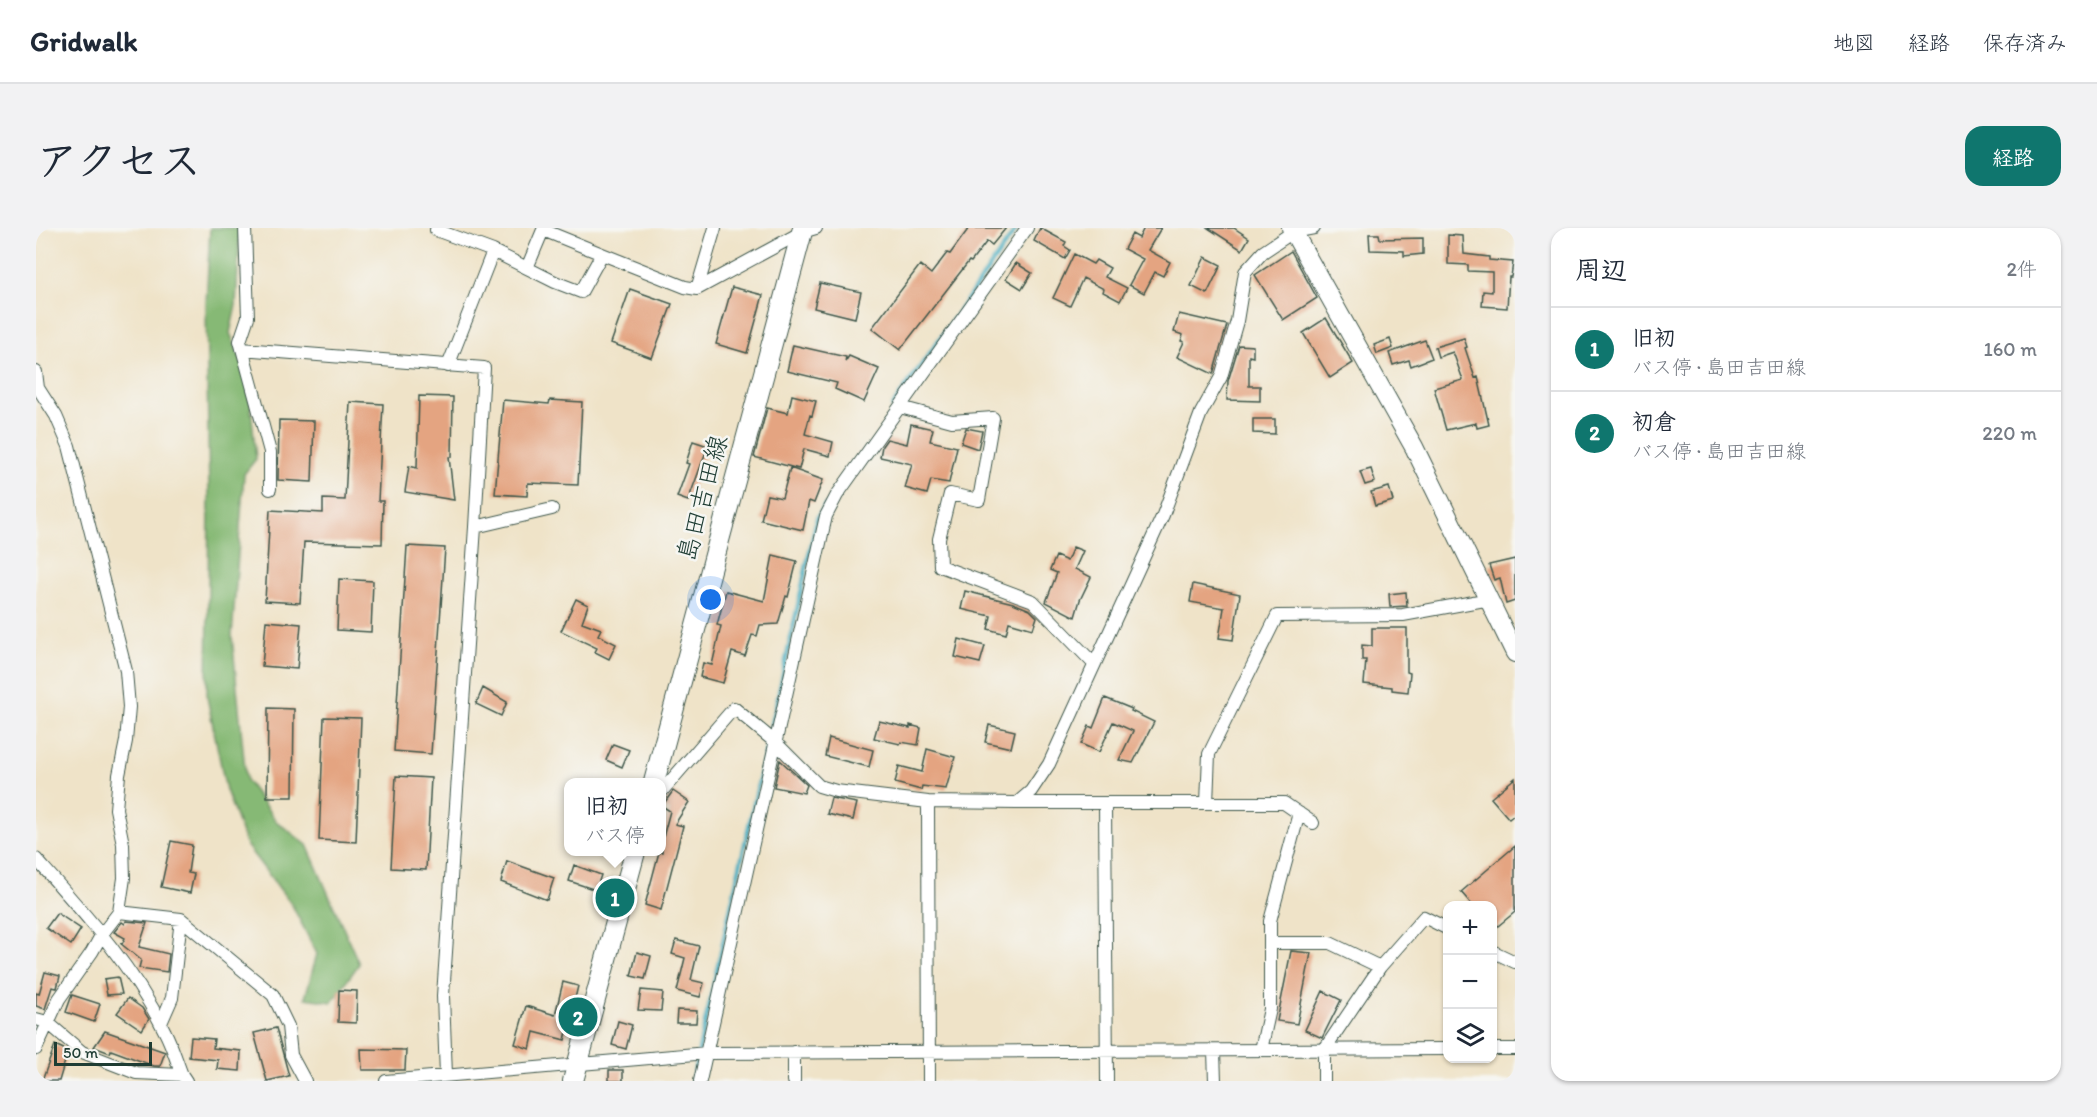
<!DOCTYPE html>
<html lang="ja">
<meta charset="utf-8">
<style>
:root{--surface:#fff;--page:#f2f2f3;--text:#1f2937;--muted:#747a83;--line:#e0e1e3;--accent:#0f766e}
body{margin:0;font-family:Itim,"Klee One",sans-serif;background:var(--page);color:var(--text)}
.controls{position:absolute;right:18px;bottom:18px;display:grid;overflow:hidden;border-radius:12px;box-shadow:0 2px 4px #0004}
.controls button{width:54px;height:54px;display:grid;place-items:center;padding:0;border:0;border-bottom:2px solid var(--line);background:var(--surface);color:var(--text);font:30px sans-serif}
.scale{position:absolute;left:18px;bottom:15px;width:98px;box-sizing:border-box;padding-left:6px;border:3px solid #1f3d34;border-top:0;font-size:16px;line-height:21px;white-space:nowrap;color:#1f3d34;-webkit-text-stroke:4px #f6f6f2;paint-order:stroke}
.you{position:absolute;left:675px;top:372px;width:21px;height:21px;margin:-15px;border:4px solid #fff;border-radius:50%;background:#1a73e8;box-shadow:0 0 0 9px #1a73e833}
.badge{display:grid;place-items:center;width:39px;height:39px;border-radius:50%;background:var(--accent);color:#fff;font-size:20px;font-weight:700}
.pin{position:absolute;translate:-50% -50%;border:3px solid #fff;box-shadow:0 2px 6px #0006}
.popup{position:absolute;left:528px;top:550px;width:102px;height:78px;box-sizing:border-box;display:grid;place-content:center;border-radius:12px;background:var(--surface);filter:drop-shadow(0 2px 4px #0005);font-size:20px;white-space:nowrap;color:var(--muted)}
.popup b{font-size:22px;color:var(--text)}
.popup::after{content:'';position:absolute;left:50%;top:100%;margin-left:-12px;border:12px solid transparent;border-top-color:var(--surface)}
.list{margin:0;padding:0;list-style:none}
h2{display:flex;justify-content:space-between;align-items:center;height:78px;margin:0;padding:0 24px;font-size:26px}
h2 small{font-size:20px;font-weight:400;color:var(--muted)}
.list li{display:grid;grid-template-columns:39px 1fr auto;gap:18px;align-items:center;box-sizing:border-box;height:84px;padding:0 24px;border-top:2px solid var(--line)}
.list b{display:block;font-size:22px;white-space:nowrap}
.list p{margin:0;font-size:20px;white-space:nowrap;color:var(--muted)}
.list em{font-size:20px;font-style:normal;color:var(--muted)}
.icon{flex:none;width:33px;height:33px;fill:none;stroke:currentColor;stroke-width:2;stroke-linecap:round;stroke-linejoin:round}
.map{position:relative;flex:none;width:1479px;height:853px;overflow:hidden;border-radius:18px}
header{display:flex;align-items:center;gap:36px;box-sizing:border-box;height:84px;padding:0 30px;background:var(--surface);border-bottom:2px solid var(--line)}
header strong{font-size:28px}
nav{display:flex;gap:33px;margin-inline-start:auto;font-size:21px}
.intro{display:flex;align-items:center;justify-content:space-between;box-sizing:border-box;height:144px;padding:0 36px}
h1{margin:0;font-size:42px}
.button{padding:15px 27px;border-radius:18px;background:var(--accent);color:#fff;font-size:21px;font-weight:700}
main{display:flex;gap:36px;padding:0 36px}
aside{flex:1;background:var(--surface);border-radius:18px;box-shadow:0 2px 4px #0004}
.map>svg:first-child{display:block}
</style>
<header>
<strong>Gridwalk</strong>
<nav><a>地図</a><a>経路</a><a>保存済み</a></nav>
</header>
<div class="intro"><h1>アクセス</h1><a class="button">経路</a></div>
<main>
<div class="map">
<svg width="1479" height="853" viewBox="0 0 1479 853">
<rect width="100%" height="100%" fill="#f6f6f2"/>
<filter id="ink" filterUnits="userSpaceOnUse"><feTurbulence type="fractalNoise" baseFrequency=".0167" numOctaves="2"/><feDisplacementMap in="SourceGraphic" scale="12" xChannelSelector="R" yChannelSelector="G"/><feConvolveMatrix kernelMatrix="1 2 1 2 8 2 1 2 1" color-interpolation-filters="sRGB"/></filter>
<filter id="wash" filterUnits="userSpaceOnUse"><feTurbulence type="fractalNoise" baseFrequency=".008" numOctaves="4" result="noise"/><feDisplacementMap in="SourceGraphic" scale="24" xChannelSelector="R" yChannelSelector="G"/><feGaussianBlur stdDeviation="1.35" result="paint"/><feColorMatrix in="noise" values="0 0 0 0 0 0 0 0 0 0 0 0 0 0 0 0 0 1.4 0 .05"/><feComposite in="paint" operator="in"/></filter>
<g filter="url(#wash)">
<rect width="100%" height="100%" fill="#efe3c8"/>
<path fill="#86b974" stroke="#527b54" stroke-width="1.5" d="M 174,0 L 204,0 L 200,77 L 194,105 L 212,149 L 220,231 L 208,246 L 196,408 L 210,552 L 240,593 L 271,617 L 323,736 L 296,774 L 269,770 L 281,726 L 256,677 L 210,617 L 190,562 L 171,469 L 173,269 L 170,77 Z"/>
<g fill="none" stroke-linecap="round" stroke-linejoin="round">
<path stroke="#44afc2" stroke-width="4" d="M 856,179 L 981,0
M 734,505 L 781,290 L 789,277
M 656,853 L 732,512"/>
</g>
<g id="blocks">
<path fill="#e4a481" d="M 933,0 L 970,0 L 956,17 L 951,13 L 935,34 L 933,33 L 864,122 L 836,100 L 884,37 L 895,46 L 911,25 L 914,26 Z
M 1004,0 L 1030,14 L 1028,18 L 1034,22 L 1029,31 L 998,13 Z
M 1108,0 L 1125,0 L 1112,22 L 1134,34 L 1127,48 L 1119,44 L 1108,65 L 1093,57 L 1107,31 L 1088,21 L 1096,6 L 1103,10 Z
M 1172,0 L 1198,0 L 1213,10 L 1206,22 Z
M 1333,6 L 1343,6 L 1344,11 L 1387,10 L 1387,26 L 1368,28 L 1368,23 L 1334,22 Z
M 1412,7 L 1427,8 L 1428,26 L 1453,29 L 1453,32 L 1477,34 L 1475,49 L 1473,49 L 1471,80 L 1446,78 L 1447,63 L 1456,64 L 1456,44 L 1432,43 L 1432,37 L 1412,36 Z
M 1255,23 L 1281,70 L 1247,92 L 1219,47 Z
M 1038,26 L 1057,36 L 1060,32 L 1074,40 L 1069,49 L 1091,60 L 1084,73 L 1067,64 L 1068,61 L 1047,50 L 1034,78 L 1017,70 Z
M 1169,29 L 1185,37 L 1171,66 L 1155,58 Z
M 980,35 L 996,45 L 986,61 L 970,51 Z
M 784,55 L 825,64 L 819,90 L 778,80 Z
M 696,59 L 727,67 L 711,125 L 680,116 Z
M 594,61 L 636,76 L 616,130 L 575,115 Z
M 1143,86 L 1191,97 L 1177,146 L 1141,129 L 1148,114 L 1145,113 L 1147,107 L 1138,104 Z
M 1290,90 L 1317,135 L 1294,150 L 1267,105 Z
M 1428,110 L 1431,119 L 1429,120 L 1439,150 L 1442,149 L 1453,197 L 1441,200 L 1440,195 L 1410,202 L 1398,160 L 1427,152 L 1417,124 L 1402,129 L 1399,119 Z
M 1354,111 L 1357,120 L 1341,126 L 1338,117 Z
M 1389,112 L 1396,130 L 1375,138 L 1373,132 L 1357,137 L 1353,125 Z
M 757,117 L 810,129 L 809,134 L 813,128 L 843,141 L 828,174 L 799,161 L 801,155 L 751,143 Z
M 1203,117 L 1217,118 L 1217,129 L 1213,128 L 1213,158 L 1224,158 L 1224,173 L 1191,172 L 1192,153 Z
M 756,167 L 780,173 L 776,188 L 774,187 L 769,206 L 797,214 L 794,228 L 768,221 L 763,241 L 718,229 L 731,180 L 752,185 Z
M 383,168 L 417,169 L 416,229 L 413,229 L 418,272 L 369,264 L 373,238 L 381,240 Z
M 467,172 L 513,176 L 514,172 L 546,174 L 542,257 L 492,255 L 491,268 L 459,266 Z
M 314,174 L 347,176 L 342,273 L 347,273 L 346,316 L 268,314 L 264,375 L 229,373 L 234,282 L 287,285 L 287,271 L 309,272 Z
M 1217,191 L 1239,191 L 1239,206 L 1217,205 Z
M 243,192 L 278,193 L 276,254 L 242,252 Z
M 875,196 L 897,201 L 894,213 L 921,219 L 913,255 L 895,252 L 891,266 L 869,260 L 876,236 L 844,229 L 846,218 L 851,211 L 871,216 Z
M 930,200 L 946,203 L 942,221 L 925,215 Z
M 657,213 L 672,218 L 652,273 L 641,269 L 653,236 L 650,235 Z
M 754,240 L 787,252 L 778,275 L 773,273 L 767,302 L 725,292 L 731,267 L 746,270 Z
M 1335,241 L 1339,254 L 1329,257 L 1324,244 Z
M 1353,259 L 1357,273 L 1339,278 L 1335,264 Z
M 371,318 L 409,320 L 395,526 L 358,523 Z
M 1037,319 L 1047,323 L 1039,341 L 1055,349 L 1044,372 L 1039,389 L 1010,374 L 1021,345 L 1014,342 L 1020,328 L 1031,333 Z
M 737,327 L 761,333 L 752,369 L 750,368 L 742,396 L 724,397 L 721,408 L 716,407 L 709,428 L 696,424 L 687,455 L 664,449 L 667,435 L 676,437 L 685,398 L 681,397 L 690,363 L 728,373 Z
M 1479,331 L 1479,373 L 1470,376 L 1464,350 L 1458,352 L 1453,337 Z
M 303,351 L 337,353 L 335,404 L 301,402 Z
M 1157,356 L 1204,366 L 1197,412 L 1183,410 L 1188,380 L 1154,374 Z
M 929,363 L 977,375 L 994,382 L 1001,389 L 997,401 L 973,394 L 970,406 L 952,401 L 955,388 L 925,381 Z
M 1370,364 L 1371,378 L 1354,379 L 1353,366 Z
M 540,371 L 552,377 L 546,394 L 565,401 L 562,407 L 580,416 L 573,431 L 559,424 L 561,420 L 525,403 Z
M 230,393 L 265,396 L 261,441 L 226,438 Z
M 1336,400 L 1371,400 L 1371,444 L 1374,445 L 1372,464 L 1356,462 L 1356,459 L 1328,456 L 1330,432 L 1326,432 L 1326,417 L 1336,418 Z
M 923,411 L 949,418 L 944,435 L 919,429 Z
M 447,460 L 471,474 L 465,488 L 440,476 Z
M 1069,470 L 1096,481 L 1095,483 L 1118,494 L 1097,535 L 1083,532 L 1097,503 L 1077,494 L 1063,524 L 1045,516 L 1053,498 L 1057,500 Z
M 232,480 L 258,481 L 257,569 L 231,569 Z
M 288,489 L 325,490 L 320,614 L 283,612 Z
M 843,493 L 874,500 L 874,497 L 885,500 L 882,517 L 865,514 L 864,516 L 838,510 Z
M 953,497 L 979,503 L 975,520 L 949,514 Z
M 793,510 L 837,522 L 833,539 L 789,528 Z
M 577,516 L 593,522 L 586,539 L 570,532 Z
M 891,521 L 919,529 L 910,561 L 886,558 L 885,562 L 859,555 L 863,538 L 886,544 Z
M 744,532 L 771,557 L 768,565 L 738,559 Z
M 360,548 L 395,550 L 390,642 L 355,640 Z
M 1479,550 L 1479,586 L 1473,591 L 1455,570 Z
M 637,563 L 653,574 L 639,596 L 647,598 L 625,682 L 609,677 L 623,624 L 626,624 L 626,613 L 634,583 L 626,578 Z
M 795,570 L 821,575 L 817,592 L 791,586 Z
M 135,613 L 156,617 L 152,645 L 158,646 L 154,665 L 125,659 Z
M 1479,618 L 1479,684 L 1456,703 L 1456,678 L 1437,678 L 1425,664 Z
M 471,633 L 518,650 L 511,672 L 465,654 Z
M 538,637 L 565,647 L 560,662 L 533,653 Z
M 21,685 L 45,701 L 35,717 L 10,700 Z
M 90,693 L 111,695 L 103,719 L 133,726 L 131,744 L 103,740 L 105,732 L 84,715 L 86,716 L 89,710 L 78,704 L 86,694 L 89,696 Z
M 640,712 L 663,718 L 655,752 L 668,755 L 664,769 L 641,763 L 649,730 L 636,726 Z
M 1255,723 L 1275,725 L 1261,796 L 1241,793 Z
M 601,724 L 615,728 L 609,751 L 595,748 Z
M 9,744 L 24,748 L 21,760 L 16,759 L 9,781 L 0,778 L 0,765 L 3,766 Z
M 82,749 L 86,766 L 71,767 L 68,751 Z
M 527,754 L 542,758 L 529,812 L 498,804 L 494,821 L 479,816 L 490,778 L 519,787 Z
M 303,762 L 321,763 L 320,795 L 302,794 Z
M 605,762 L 627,764 L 625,783 L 602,782 Z
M 1287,763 L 1305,772 L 1286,810 L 1269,802 Z
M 36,767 L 64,776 L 58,794 L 30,784 Z
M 92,770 L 106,780 L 113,791 L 106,802 L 81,785 Z
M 641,782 L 661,783 L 660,795 L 640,795 Z
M 582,793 L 596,797 L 590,821 L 576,817 Z
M 240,800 L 253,848 L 231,853 L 218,805 Z
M 69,803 L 129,824 L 124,838 L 118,838 L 75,822 L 74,825 L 58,819 Z
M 155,809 L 178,811 L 177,820 L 205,823 L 204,843 L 181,841 L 182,832 L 153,829 Z
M 19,817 L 32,823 L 23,853 L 6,853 Z
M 325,821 L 370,822 L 369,842 L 326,842 Z
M 573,842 L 587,842 L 587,853 L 573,853 Z"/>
</g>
</g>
<g filter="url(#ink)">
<use href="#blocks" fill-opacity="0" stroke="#3e564a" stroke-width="1.5"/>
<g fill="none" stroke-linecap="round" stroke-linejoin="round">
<g stroke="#3e564a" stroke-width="14">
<path id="street" d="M 209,0 L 212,89 L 204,113 L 234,224 L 234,261
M 400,2 L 457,23 L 519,54 L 545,64 L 566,26 L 649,59 L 661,61 L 766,4 L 780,0
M 491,40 L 507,2 L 566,26
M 661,61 L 679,0
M 206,121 L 448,140 L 439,299 L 516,281
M 412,138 L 457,23
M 0,144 L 2,160 L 20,188 L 33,218 L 90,443 L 93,479 L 90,513 L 83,547 L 80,581 L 87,616 L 88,650 L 83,684 L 66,706 L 56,724 L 23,771 L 0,821
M 864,179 L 916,193 L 957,190 L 943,272 L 914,266 L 903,311 L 904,338 L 997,373 L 1058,436
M 626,563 L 698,480 L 739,514 L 783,558 L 800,563 L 892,574 L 981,575 L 995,563 L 1013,536 L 1127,287 L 1165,185 L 1185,149 L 1201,93 L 1209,44 L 1227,24 L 1257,4 L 1278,0
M 892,574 L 893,853
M 981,575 L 1248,575 L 1277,595
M 1069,575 L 1071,853
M 1171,575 L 1173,526 L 1241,388 L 1367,387 L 1454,371
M 0,631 C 48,685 97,738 129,804 C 136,817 140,832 146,847 L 150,853
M 83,684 L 145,691 L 237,767 L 252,798 L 255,827 L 269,853
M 1234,715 L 1294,715 L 1344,739 L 1388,689 L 1412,701
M 1456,723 L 1479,734
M 0,791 L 11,794 L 46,824 L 100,845 L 146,847
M 125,795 L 136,770 L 145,691
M 1456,821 L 1479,821
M 1225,822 L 1234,781 L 1234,693 L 1263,585
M 1178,823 L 1179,853
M 758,824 L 758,853
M 410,847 L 407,768 L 439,299
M 350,853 L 671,825 L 1412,821
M 664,853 L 790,288 L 801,267 L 991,0
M 1288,853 L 1288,822 L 1344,739"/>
</g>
<g stroke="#3e564a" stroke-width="20">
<path id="secondary" d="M 1255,0 L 1378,219 L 1479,425"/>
</g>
<g stroke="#3e564a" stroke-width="22">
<path id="primary" d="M 618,554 L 767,0
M 537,853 L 599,624"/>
</g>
<use href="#street" stroke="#fff" stroke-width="12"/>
<use href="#secondary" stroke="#fff" stroke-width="18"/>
<use href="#primary" stroke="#fff" stroke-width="20"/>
</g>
</g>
<g text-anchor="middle" stroke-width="5" stroke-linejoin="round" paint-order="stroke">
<g font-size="26" fill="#1f3d34" stroke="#f6f6f2">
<text transform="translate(666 270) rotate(-75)" y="9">島田吉田線</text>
</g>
</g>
</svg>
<div class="controls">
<button>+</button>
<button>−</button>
<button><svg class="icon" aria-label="layers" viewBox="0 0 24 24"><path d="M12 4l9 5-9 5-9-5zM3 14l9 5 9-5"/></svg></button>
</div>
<div class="scale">50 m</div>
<div class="you"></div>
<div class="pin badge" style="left:579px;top:670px">1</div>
<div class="popup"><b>旧初</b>バス停</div>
<div class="pin badge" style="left:542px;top:789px">2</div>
</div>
<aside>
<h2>周辺<small>2件</small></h2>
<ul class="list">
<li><span class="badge">1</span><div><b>旧初</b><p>バス停 · 島田吉田線</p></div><em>160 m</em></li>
<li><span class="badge">2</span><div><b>初倉</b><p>バス停 · 島田吉田線</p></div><em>220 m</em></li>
</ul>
</aside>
</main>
